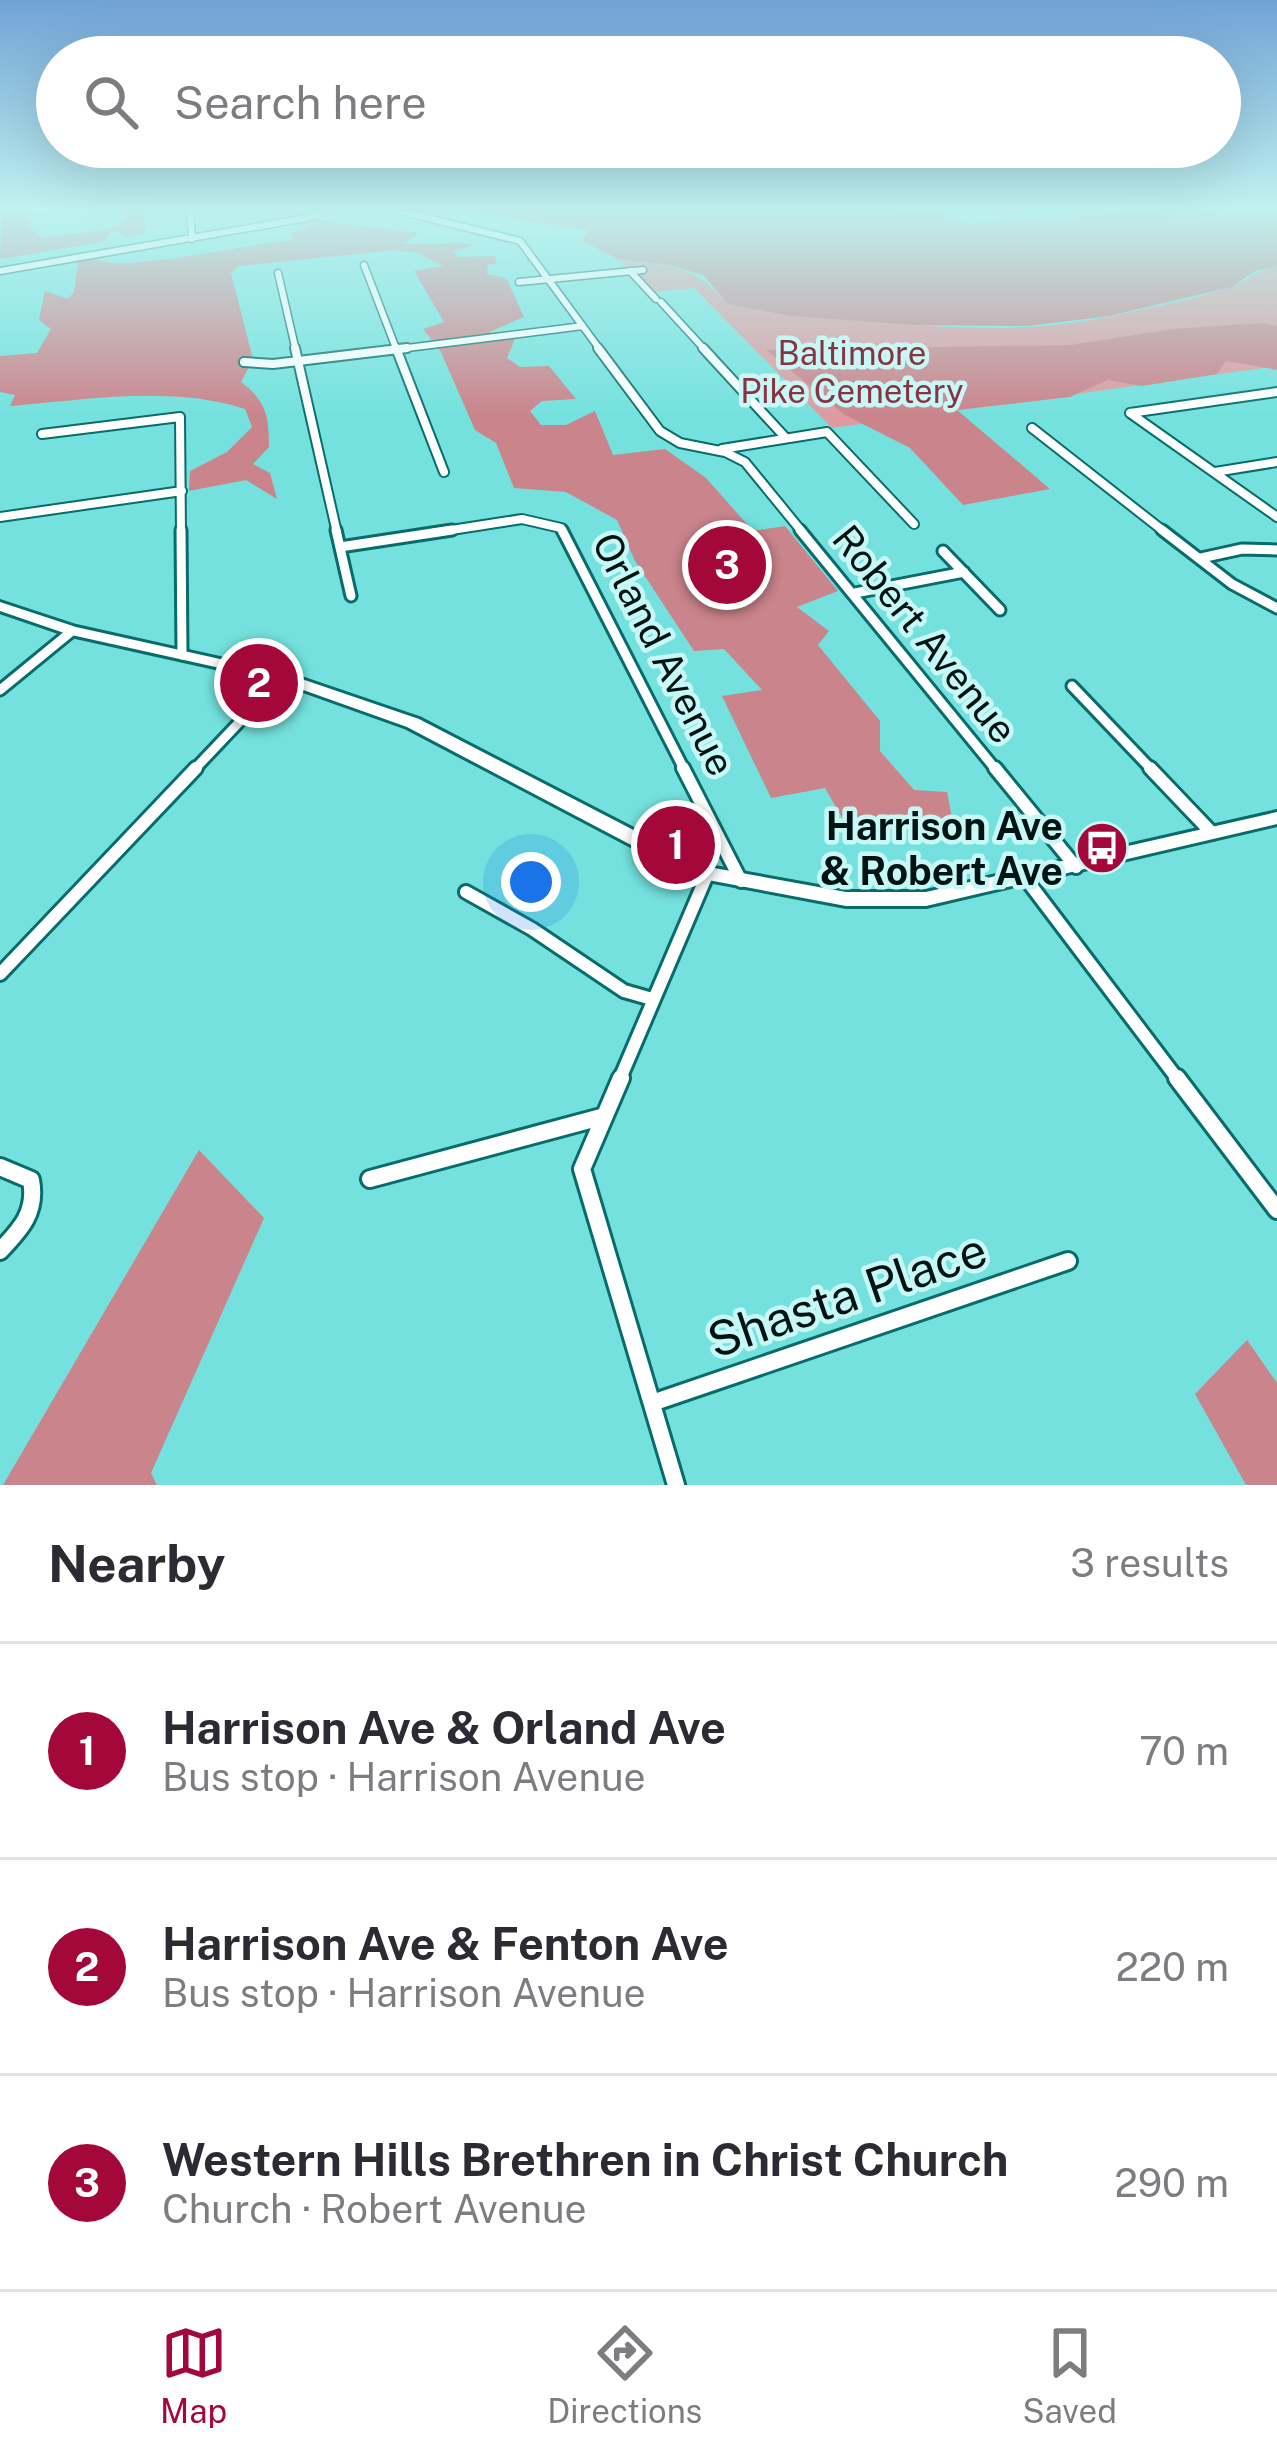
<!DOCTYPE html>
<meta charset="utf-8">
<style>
:root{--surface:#fff;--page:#f7f7f7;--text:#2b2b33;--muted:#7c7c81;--line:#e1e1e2;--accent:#a4083b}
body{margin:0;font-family:"Public Sans",sans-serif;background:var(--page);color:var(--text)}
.you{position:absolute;left:531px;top:882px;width:42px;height:42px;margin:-30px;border:9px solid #fff;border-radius:50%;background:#1a73e8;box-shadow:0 0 0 18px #1a73e833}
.badge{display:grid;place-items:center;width:78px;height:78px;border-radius:50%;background:var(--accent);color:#fff;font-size:39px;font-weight:700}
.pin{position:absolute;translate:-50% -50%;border:6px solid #fff;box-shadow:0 3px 12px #0006}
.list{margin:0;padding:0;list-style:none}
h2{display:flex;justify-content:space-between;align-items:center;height:156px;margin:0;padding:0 48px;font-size:51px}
h2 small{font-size:39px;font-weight:400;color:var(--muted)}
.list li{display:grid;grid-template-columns:78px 1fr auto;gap:36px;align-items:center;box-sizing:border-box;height:216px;padding:0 48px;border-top:3px solid var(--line)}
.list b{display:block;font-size:45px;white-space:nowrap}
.list p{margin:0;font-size:39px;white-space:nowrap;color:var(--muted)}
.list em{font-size:39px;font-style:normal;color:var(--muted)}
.icon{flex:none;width:66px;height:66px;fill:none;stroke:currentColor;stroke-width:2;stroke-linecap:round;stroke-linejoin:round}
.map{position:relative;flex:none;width:1277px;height:1485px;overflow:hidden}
.search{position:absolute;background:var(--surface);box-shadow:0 12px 48px #0002;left:36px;right:36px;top:36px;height:132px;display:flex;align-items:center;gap:30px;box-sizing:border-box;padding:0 42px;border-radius:66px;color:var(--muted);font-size:45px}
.sheet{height:804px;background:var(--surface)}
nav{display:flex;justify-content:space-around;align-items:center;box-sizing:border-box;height:168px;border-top:3px solid var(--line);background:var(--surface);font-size:33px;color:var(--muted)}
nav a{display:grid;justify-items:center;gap:6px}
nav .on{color:var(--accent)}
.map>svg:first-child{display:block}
</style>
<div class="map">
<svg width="1277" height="1485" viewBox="0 0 1277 1485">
<rect width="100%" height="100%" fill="#74e1de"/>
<path fill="#dd9aa0" d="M 618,259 C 669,265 693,264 728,304 C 854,318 987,343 1112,316 C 1150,308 1191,300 1228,288 C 1246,283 1258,270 1277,266 L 1277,366 L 832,428 L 694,288 L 650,292 Z"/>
<path fill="#ca848b" d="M 2,209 L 29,209 L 29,227 L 42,238 L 108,229 L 125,219 L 124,209 L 144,209 L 146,232 L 126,238 L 120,231 L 111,232 L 102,242 L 0,259 Z
M 449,209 L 889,209 L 941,212 L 969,224 L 1166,209 L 1267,209 L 1277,211 L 1277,266 L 1255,271 L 1232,287 L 1109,316 L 1028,326 L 915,325 L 792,316 L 728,304 L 703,275 L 669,265 L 618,259 L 582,241 L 588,230 Z
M 315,220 L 419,233 L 403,244 L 468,243 L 473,246 L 453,252 L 459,257 L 494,256 L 497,263 L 488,265 L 487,274 L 506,278 L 524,317 L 489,332 L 515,339 L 507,358 L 520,367 L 549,366 L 576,399 L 542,401 L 530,411 L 541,425 L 566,425 L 595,411 L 613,455 L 665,449 L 706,478 L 753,531 L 785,526 L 838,591 L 797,607 L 829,631 L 818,645 L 880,721 L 880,751 L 914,790 L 947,792 L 953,823 L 851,833 L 825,788 L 771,798 L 722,696 L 762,690 L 724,649 L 694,651 L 635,561 L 617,520 L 566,492 L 514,488 L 496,443 L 475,430 L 440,350 L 423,329 L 444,322 L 414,271 L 443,266 L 417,253 L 396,250 L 238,266 L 231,273 L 253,359 L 241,382 C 266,401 269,416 269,447 L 253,464 L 270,473 L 277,499 L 246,480 L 189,491 L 190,471 L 227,452 L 252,427 L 245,409 C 171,385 87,400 10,406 L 15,395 L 0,392 L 0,356 L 37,353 L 51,329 L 39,320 L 45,291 L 68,299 L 74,292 L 78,261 L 95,259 C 117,274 255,243 293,240 L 290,233 L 308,229 L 303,222 Z
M 1263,323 L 1277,326 L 1277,370 L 1226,361 L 1217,374 L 1142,386 L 1108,380 L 1070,397 L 957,410 L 1050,489 L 963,505 L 910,448 L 845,415 L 766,350 L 1071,345 L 1173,329 Z
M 199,1150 L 264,1218 L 151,1473 L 157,1485 L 3,1485 Z
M 1247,1340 L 1277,1383 L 1277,1485 L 1246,1485 L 1195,1394 Z"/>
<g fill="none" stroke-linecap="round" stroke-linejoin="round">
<g stroke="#086c6a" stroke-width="9">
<path id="street-far4" d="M 190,209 L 192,239
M 392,209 L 520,241 L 601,351
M 898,209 L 941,209
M 364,265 L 397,351
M 0,271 L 301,219 L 335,209
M 630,271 L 656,299
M 278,273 L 296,351
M 519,282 L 643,270
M 661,302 L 706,351
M 383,351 L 583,326"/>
</g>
<g stroke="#086c6a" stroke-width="12">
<path id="street-far3" d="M 295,348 L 337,533
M 396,348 L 444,472
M 598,348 L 660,431 L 680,443 L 725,452 L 745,462 L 803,533
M 703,348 L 784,436
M 244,362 L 273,364 L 407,348
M 1130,413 L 1277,517
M 1130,413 L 1277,392
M 1032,428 L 1166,533
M 42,434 L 180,417 L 181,533
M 722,449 L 827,432 L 914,524
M 1215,472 L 1277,462
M 0,517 L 182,491
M 432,533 L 522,519 L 561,528 L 563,533"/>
</g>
<g stroke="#086c6a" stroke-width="15">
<path id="street-far2" d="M 181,530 L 182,655
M 336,530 L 351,596
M 562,530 L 685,771
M 800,530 L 997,771
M 1162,530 L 1232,584 L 1277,608
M 340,547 L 452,530
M 943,551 L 1000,610
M 1201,558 L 1242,549 L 1277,550
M 855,593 L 964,572
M 1072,686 L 1153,771
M 0,690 L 72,631
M 193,771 L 282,677"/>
</g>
<g stroke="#086c6a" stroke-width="18">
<path id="street-far1" d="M 683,768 L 741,881
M 995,768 L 1076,867
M 1150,768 L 1212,833
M 1026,879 L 1179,1081
M 466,892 L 532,929 L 624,991 L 652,999
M 0,974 L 196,768
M 619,1081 L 707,875"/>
</g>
<g stroke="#086c6a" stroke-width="22">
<path id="street" d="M 621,1078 L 582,1169 L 676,1485
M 1177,1078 L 1277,1210
M 0,1167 L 31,1180 C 37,1212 21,1229 0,1251
M 370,1179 L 601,1117
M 652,1403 L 1068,1261"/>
</g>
<g stroke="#086c6a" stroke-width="6">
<path id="secondary" d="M 0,602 L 76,627 L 287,674 L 419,719 L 703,866 L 846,892 L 926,892 L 1277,812 L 1277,824 L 926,906 L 846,906 L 692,877 L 407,727 L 278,681 L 67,634 L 0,611 Z"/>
</g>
<use href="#street-far4" stroke="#fff" stroke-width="6"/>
<use href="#street-far3" stroke="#fff" stroke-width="8"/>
<use href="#street-far2" stroke="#fff" stroke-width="9"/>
<use href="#street-far1" stroke="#fff" stroke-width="12"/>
<use href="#street" stroke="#fff" stroke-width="16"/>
<use href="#secondary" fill="#fff" fill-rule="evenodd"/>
</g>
<path fill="#439daf" d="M 708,538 L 747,566 L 712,572 L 706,563 Z"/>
<path fill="#37808f" d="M 749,541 L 747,566 L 712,572 L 714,547 Z"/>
<path fill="#4eb7cc" stroke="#37808f" stroke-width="3" d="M 742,532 L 749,541 L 714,547 L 708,538 Z"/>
<linearGradient id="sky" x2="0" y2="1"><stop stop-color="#71a2d5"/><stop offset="0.5" stop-color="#c0f2f0"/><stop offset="1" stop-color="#c0f2f0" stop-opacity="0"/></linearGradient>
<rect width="1277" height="417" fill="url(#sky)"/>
<defs>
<g id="bus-disc" transform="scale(2.7)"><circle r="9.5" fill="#a4083b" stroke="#c7f8f6"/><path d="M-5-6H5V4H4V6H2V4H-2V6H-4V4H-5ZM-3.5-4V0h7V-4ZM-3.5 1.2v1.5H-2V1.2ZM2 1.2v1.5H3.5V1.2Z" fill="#fff"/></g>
</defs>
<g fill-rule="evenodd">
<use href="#bus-disc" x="1102" y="848"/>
</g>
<g text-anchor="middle" stroke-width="9" stroke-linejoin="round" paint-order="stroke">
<g font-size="33" fill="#893342" stroke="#c7f8f6">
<text x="852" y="365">Baltimore<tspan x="852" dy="38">Pike Cemetery</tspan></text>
</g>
<g font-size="39" fill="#001413" stroke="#c7f8f6">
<text transform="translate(925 634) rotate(51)" y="14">Robert Avenue</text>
<text transform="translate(664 654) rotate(63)" y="14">Orland Avenue</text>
</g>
<g font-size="39" font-weight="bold" fill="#001413" stroke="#c7f8f6" text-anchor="end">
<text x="1063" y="840">Harrison Ave<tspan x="1063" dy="45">&amp; Robert Ave</tspan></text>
</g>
<g font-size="48" fill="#001413" stroke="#c7f8f6">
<text transform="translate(847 1295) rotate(-19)" y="17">Shasta Place</text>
</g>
</g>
</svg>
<div class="you"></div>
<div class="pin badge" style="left:676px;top:845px">1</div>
<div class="pin badge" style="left:259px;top:683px">2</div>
<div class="pin badge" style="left:727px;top:565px">3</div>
<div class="search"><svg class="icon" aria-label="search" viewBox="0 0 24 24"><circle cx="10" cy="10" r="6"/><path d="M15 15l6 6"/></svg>Search here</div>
</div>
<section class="sheet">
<h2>Nearby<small>3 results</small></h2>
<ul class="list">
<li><span class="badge">1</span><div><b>Harrison Ave &amp; Orland Ave</b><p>Bus stop · Harrison Avenue</p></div><em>70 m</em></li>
<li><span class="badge">2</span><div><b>Harrison Ave &amp; Fenton Ave</b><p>Bus stop · Harrison Avenue</p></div><em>220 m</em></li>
<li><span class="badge">3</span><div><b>Western Hills Brethren in Christ Church</b><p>Church · Robert Avenue</p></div><em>290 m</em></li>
</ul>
</section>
<nav>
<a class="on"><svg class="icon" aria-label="map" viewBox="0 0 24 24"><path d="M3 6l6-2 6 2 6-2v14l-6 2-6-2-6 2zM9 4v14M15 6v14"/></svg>Map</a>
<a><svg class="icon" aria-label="directions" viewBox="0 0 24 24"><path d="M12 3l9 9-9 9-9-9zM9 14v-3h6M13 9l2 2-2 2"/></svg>Directions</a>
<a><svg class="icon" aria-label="saved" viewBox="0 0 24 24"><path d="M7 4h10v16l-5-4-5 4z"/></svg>Saved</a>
</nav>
